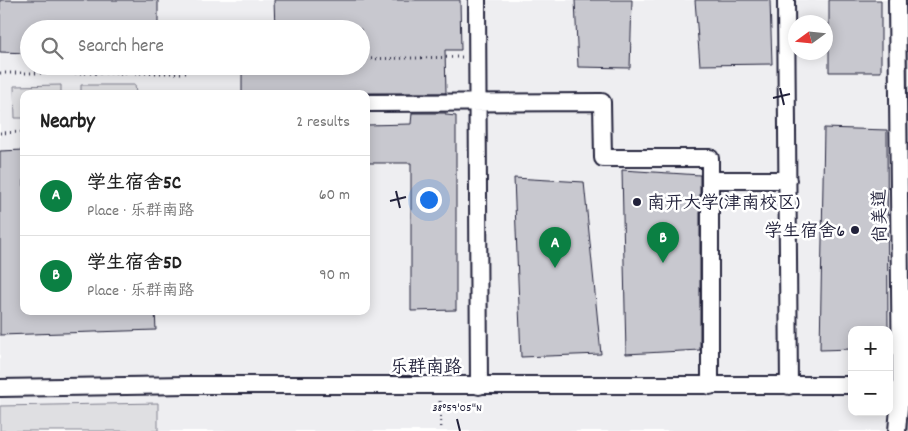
<!DOCTYPE html>
<meta charset="utf-8">
<style>
:root{--surface:#fff;--page:#f2f2f2;--text:#222;--muted:#767676;--line:#e0e0e0;--accent:#0b8043}
body{margin:0;font-family:Dekko,"LXGW WenKai TC",sans-serif;background:var(--page);color:var(--text)}
.controls{position:absolute;right:15px;bottom:15px;display:grid;overflow:hidden;border-radius:10px;box-shadow:0 2px 12px #0003}
.controls button{width:45px;height:45px;display:grid;place-items:center;padding:0;border:0;border-bottom:1px solid var(--line);background:var(--surface);color:var(--text);font:25px sans-serif}
.compass{position:absolute;left:788px;top:15px;width:45px;height:45px;border-radius:50%;background:var(--surface);box-shadow:0 2px 12px #0003;rotate:255deg}
.you{position:absolute;left:428px;top:199px;width:18px;height:18px;margin:-12px;border:4px solid #fff;border-radius:50%;background:#1a73e8;box-shadow:0 0 0 8px #1a73e833}
.badge{display:grid;place-items:center;width:32px;height:32px;border-radius:50%;background:var(--accent);color:#fff;font-size:16px;font-weight:700}
.pin{position:absolute;translate:-50% -41px;filter:drop-shadow(0 1px 2px #0008)}
.pin::after{content:'';position:absolute;top:26px;width:18px;height:15px;background:inherit;clip-path:polygon(0 0,100% 0,50% 100%)}
.list{margin:0;padding:0;list-style:none}
h2{display:flex;justify-content:space-between;align-items:center;height:65px;margin:0;padding:0 20px;font-size:21px}
h2 small{font-size:16px;font-weight:400;color:var(--muted)}
.list li{display:grid;grid-template-columns:32px 1fr auto;gap:15px;align-items:center;box-sizing:border-box;height:80px;padding:0 20px;border-top:1px solid var(--line)}
.list b{display:block;font-size:19px;white-space:nowrap}
.list p{margin:0;font-size:16px;white-space:nowrap;color:var(--muted)}
.list em{font-size:16px;font-style:normal;color:var(--muted)}
.icon{flex:none;width:28px;height:28px;fill:none;stroke:currentColor;stroke-width:2;stroke-linecap:round;stroke-linejoin:round}
.map{position:relative;flex:none;width:908px;height:431px;overflow:hidden}
.search{position:absolute;background:var(--surface);box-shadow:0 2px 12px #0003;left:20px;top:20px;width:350px;height:55px;display:flex;align-items:center;gap:12px;box-sizing:border-box;padding:0 18px;border-radius:28px;color:var(--muted);font-size:19px}
.panel{position:absolute;background:var(--surface);box-shadow:0 2px 12px #0003;left:20px;top:90px;width:350px;height:225px;border-radius:10px}
.map>svg:first-child{display:block}
</style>
<div class="map">
<svg width="908" height="431" viewBox="0 0 908 431">
<rect width="100%" height="100%" fill="#fff"/>
<filter id="ink" filterUnits="userSpaceOnUse"><feTurbulence type="fractalNoise" baseFrequency=".02" numOctaves="2"/><feDisplacementMap in="SourceGraphic" scale="10" xChannelSelector="R" yChannelSelector="G"/><feConvolveMatrix kernelMatrix="1 2 1 2 8 2 1 2 1" color-interpolation-filters="sRGB"/></filter>
<g filter="url(#ink)">
<path fill="#eeeef1" fill-rule="evenodd" d="M 0,0 L 908,0 L 908,431 L 0,431 ZM 796,22 L 826,22 L 826,52 L 796,52 ZM 29,29 L 361,29 L 361,66 L 29,66 ZM 24,94 L 366,94 L 366,311 L 24,311 ZM 852,330 L 889,330 L 889,412 L 852,412 Z"/>
<path fill="#dfdfe2" stroke="#80808e" d="M 904,0 L 908,0 L 908,431 L 895,431 Z
M 61,85 L 61,94 L 24,94 L 24,118 L 15,118 L 14,86 Z
M 81,85 L 135,85 L 136,94 L 81,94 Z
M 158,403 L 158,431 L 0,431 L 0,406 Z"/>
<path fill="#c8c8cf" stroke="#22223b" d="M 0,0 L 158,0 L 158,29 L 29,29 L 29,53 L 0,52 Z
M 274,0 L 460,0 L 461,50 L 445,50 L 446,93 L 242,93 L 242,70 L 361,69 L 361,29 L 275,29 Z
M 575,0 L 632,0 L 630,68 L 578,67 Z
M 695,0 L 770,0 L 772,64 L 700,65 Z
M 829,0 L 881,0 L 881,72 L 829,72 Z
M 412,113 L 446,113 L 446,115 L 456,116 L 456,310 L 411,311 L 411,163 L 366,163 L 366,125 L 411,124 Z
M 824,128 L 887,130 L 888,330 L 852,330 L 852,349 L 820,350 Z
M 24,150 L 24,311 L 155,311 L 156,330 L 0,335 L 0,151 Z
M 622,170 L 700,175 L 700,350 L 626,354 Z
M 514,178 L 584,182 L 601,354 L 521,357 Z"/>
<g fill="none" stroke-linecap="round" stroke-linejoin="round">
<g stroke="#22223b" stroke-width="20">
<path id="street" d="M 477,0 L 479,386
M 786,0 L 789,386
M 897,0 L 901,385 L 897,431
M 366,103 L 602,102 L 603,158 L 710,158 L 710,386
M 710,180 L 788,180
M 0,388 L 188,385 L 852,385"/>
</g>
<path stroke="#22223b" stroke-width="3" stroke-dasharray="1 4" stroke-linecap="butt" d="M 361,59 L 462,57
M 0,73 L 189,73
M 0,133 L 24,132
M 440,401 L 441,431"/>
<use href="#street" stroke="#fff" stroke-width="16"/>
</g>
</g>
<path fill="none" stroke="#22223b" stroke-width="2" d="M 780,88 L 784,105M 773,98 L 790,94M 396,191 L 400,208M 390,201 L 406,197M 457,419 L 460,431"/>
<g fill="#22223b" stroke="#fff" stroke-width="2">
<circle cx="637" cy="202" r="5"/>
<circle cx="855" cy="230" r="5"/>
</g>
<g text-anchor="middle" stroke-width="5" stroke-linejoin="round" paint-order="stroke">
<g font-size="18" fill="#22223b" stroke="#fff" text-anchor="start">
<text x="647" y="208">南开大学(津南校区)</text>
<text x="845" y="236" text-anchor="end">学生宿舍6</text>
</g>
<g font-size="18" fill="#22223b" stroke="#fff">
<text transform="translate(879 216) rotate(-91)" y="6">尚美道</text>
<text x="426" y="372">乐群南路</text>
</g>
</g>
<g font-size="12" text-anchor="middle" fill="#22223b" stroke="#fff" stroke-width="5" stroke-linejoin="round" paint-order="stroke">
<text x="457" y="411">38°59'05"N</text>
</g>
</svg>
<div class="controls">
<button>+</button>
<button>−</button>
</div>
<svg class="compass" viewBox="-18 -18 36 36"><path d="M0-13l5 13h-10z" fill="#e53935"/><path d="M0 13l5-13h-10z" fill="#767676"/></svg>
<div class="you"></div>
<div class="pin badge" style="left:555px;top:268px">A</div>
<div class="pin badge" style="left:663px;top:263px">B</div>
<div class="search"><svg class="icon" aria-label="search" viewBox="0 0 24 24"><circle cx="10" cy="10" r="6"/><path d="M15 15l6 6"/></svg>Search here</div>
<section class="panel">
<h2>Nearby<small>2 results</small></h2>
<ul class="list">
<li><span class="badge">A</span><div><b>学生宿舍5C</b><p>Place · 乐群南路</p></div><em>60 m</em></li>
<li><span class="badge">B</span><div><b>学生宿舍5D</b><p>Place · 乐群南路</p></div><em>90 m</em></li>
</ul>
</section>
</div>
